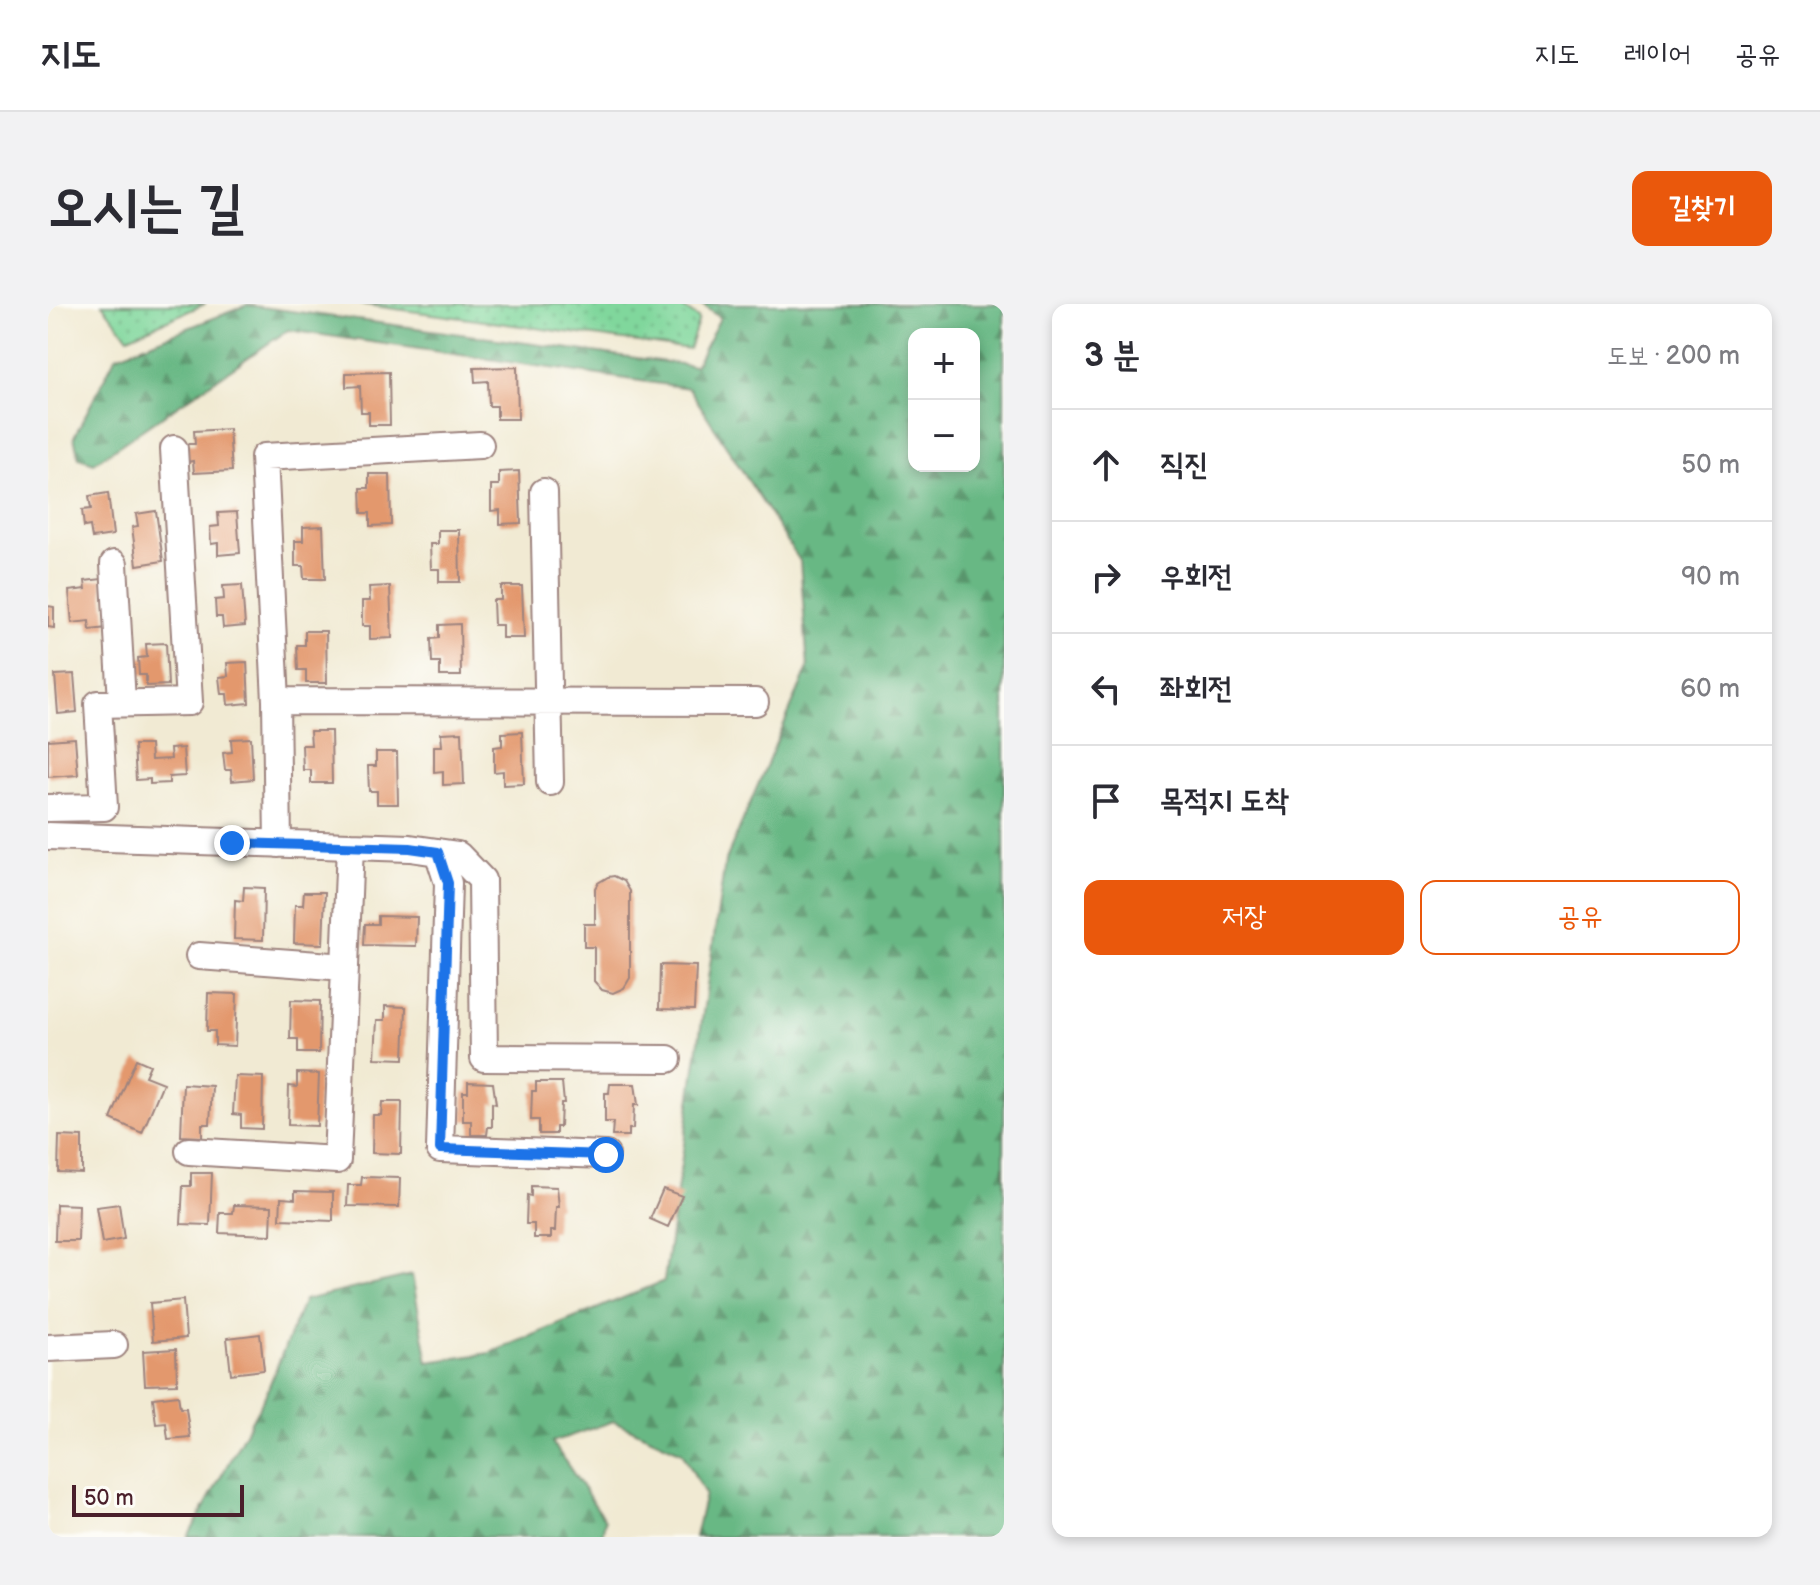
<!DOCTYPE html>
<html lang="ko">
<meta charset="utf-8">
<style>
:root{--surface:#fff;--page:#f2f2f3;--text:#2b2b33;--muted:#7c7c81;--line:#e1e1e2;--accent:#ea580c}
body{margin:0;font-family:"Balsamiq Sans","Poor Story",sans-serif;background:var(--page);color:var(--text)}
.controls{position:absolute;right:24px;top:24px;display:grid;overflow:hidden;border-radius:16px;box-shadow:0 4px 12px #0003}
.controls button{width:72px;height:72px;display:grid;place-items:center;padding:0;border:0;border-bottom:2px solid var(--line);background:var(--surface);color:var(--text);font:40px sans-serif}
.scale{position:absolute;left:24px;bottom:20px;width:172px;box-sizing:border-box;padding-left:8px;border:4px solid #4a1f2b;border-top:0;font-size:22px;line-height:28px;white-space:nowrap;color:#4a1f2b;-webkit-text-stroke:6px #fdfcf7;paint-order:stroke}
.stop{position:absolute;width:24px;height:24px;margin:-18px;border:6px solid #1a73e8;border-radius:50%;background:#fff}
.stop.end{background:#1a73e8;border-color:#fff;box-shadow:0 2px 8px #0008}
.list{margin:0;padding:0;list-style:none}
h2{display:flex;justify-content:space-between;align-items:center;height:104px;margin:0;padding:0 32px;font-size:34px}
h2 small{font-size:26px;font-weight:400;color:var(--muted)}
.list li{display:grid;grid-template-columns:52px 1fr auto;gap:24px;align-items:center;box-sizing:border-box;height:112px;padding:0 32px;border-top:2px solid var(--line)}
.list b{display:block;font-size:30px;white-space:nowrap}
.list em{font-size:26px;font-style:normal;color:var(--muted)}
.actions{display:flex;gap:16px;padding:24px 32px}
.actions a{flex:1;padding:18px 0;border:2px solid var(--accent);border-radius:16px;text-align:center;font-size:28px;color:var(--accent)}
.actions .main{background:var(--accent);color:#fff}
.icon{flex:none;width:44px;height:44px;fill:none;stroke:currentColor;stroke-width:2;stroke-linecap:round;stroke-linejoin:round}
.map{position:relative;flex:none;width:956px;height:1233px;overflow:hidden;border-radius:16px}
header{display:flex;align-items:center;gap:48px;box-sizing:border-box;height:112px;padding:0 40px;background:var(--surface);border-bottom:2px solid var(--line)}
header strong{font-size:38px}
nav{display:flex;gap:44px;margin-inline-start:auto;font-size:28px}
.intro{display:flex;align-items:center;justify-content:space-between;box-sizing:border-box;height:192px;padding:0 48px}
h1{margin:0;font-size:56px}
.button{padding:20px 36px;border-radius:16px;background:var(--accent);color:#fff;font-size:28px;font-weight:700}
main{display:flex;gap:48px;padding:0 48px}
aside{flex:1;background:var(--surface);border-radius:16px;box-shadow:0 4px 12px #0003}
.map>svg:first-child{display:block}
</style>
<header>
<strong>지도</strong>
<nav><a>지도</a><a>레이어</a><a>공유</a></nav>
</header>
<div class="intro"><h1>오시는 길</h1><a class="button">길찾기</a></div>
<main>
<div class="map">
<svg width="956" height="1233" viewBox="0 0 956 1233">
<defs>
<pattern id="grass-dots" width="8" height="8" patternUnits="userSpaceOnUse" patternTransform="scale(2)"><rect width="8" height="8" fill="#80d79c"/><path d="M2 2h.1M6 6h.1" fill="none" stroke="#70b887" stroke-width="1.8" stroke-linecap="round"/></pattern>
<pattern id="forest-firs" width="22" height="20" patternUnits="userSpaceOnUse" patternTransform="scale(2)"><rect width="22" height="20" fill="#68b884"/><path d="M5 1l3.5 6h-7zM16 11l3.5 6h-7z" fill="#58956c"/></pattern>
</defs>
<rect width="100%" height="100%" fill="#fdfcf7"/>
<filter id="ink" filterUnits="userSpaceOnUse"><feTurbulence type="fractalNoise" baseFrequency=".0125" numOctaves="2"/><feDisplacementMap in="SourceGraphic" scale="16" xChannelSelector="R" yChannelSelector="G"/><feConvolveMatrix kernelMatrix="1 2 1 2 8 2 1 2 1" color-interpolation-filters="sRGB"/></filter>
<filter id="wash" filterUnits="userSpaceOnUse"><feTurbulence type="fractalNoise" baseFrequency=".006" numOctaves="4" result="noise"/><feDisplacementMap in="SourceGraphic" scale="32" xChannelSelector="R" yChannelSelector="G"/><feGaussianBlur stdDeviation="1.8" result="paint"/><feColorMatrix in="noise" values="0 0 0 0 0 0 0 0 0 0 0 0 0 0 0 0 0 1.4 0 .05"/><feComposite in="paint" operator="in"/></filter>
<g filter="url(#wash)">
<rect width="100%" height="100%" fill="#f1ead3"/>
<path fill="url(#grass-dots)" stroke="#657b64" stroke-width="2" d="M 54,0 L 157,0 L 80,33 Z
M 311,0 L 630,0 L 651,15 L 641,45 Z"/>
<path fill="url(#forest-firs)" stroke="#596c58" stroke-width="2" fill-rule="evenodd" d="M 653,0 L 956,0 L 956,1233 L 647,1233 L 657,1190 L 634,1148 L 566,1117 L 504,1138 L 557,1216 L 554,1233 L 140,1233 L 217,1092 L 256,996 L 364,971 L 380,1058 L 442,1049 L 616,977 L 677,558 L 760,364 L 752,257 L 641,84 L 240,26 L 46,159 L 31,154 L 26,133 L 68,52 L 199,1 L 647,62 L 672,14 ZM 866,30 L 926,30 L 926,162 L 866,162 Z"/>
<g id="blocks">
<path fill="#e3986d" d="M 469,63 L 470,115 L 449,115 L 449,102 L 441,102 L 440,77 L 427,78 L 426,64 Z
M 341,68 L 342,121 L 321,121 L 321,108 L 313,108 L 312,82 L 298,83 L 298,69 Z
M 181,125 L 184,167 L 146,169 L 145,157 L 139,158 L 138,140 L 147,140 L 146,127 Z
M 471,167 L 473,219 L 452,220 L 452,206 L 443,207 L 443,181 L 451,181 L 451,168 Z
M 321,170 L 342,170 L 343,221 L 322,222 L 322,209 L 314,209 L 313,184 L 321,184 Z
M 60,189 L 65,231 L 44,234 L 42,222 L 36,223 L 34,206 L 43,205 L 41,192 Z
M 108,207 L 115,257 L 89,261 L 84,223 L 90,222 L 88,210 Z
M 189,208 L 192,249 L 170,251 L 170,239 L 163,240 L 162,223 L 171,222 L 170,209 Z
M 275,222 L 277,275 L 256,275 L 255,262 L 247,262 L 247,237 L 255,237 L 255,223 Z
M 390,226 L 411,226 L 412,278 L 391,278 L 391,265 L 383,265 L 382,240 L 390,240 Z
M 54,275 L 59,324 L 42,326 L 41,317 L 24,319 L 21,287 L 38,285 L 37,277 Z
M 194,281 L 197,322 L 175,324 L 174,313 L 168,313 L 167,296 L 176,295 L 175,282 Z
M 342,282 L 344,334 L 322,335 L 322,322 L 314,322 L 314,297 L 322,297 L 321,283 Z
M 453,282 L 474,282 L 476,334 L 454,334 L 454,321 L 446,321 L 445,296 L 453,296 Z
M 0,302 L 6,303 L 6,324 L 0,323 Z
M 412,320 L 413,372 L 392,372 L 392,359 L 384,359 L 383,335 L 391,334 L 391,321 Z
M 257,327 L 278,327 L 279,379 L 258,379 L 258,366 L 250,366 L 249,341 L 257,341 Z
M 118,339 L 120,381 L 98,382 L 98,371 L 91,371 L 90,354 L 99,353 L 98,340 Z
M 199,358 L 201,399 L 180,401 L 179,390 L 173,390 L 171,373 L 180,372 L 179,359 Z
M 26,370 L 29,408 L 10,410 L 7,371 Z
M 262,427 L 283,427 L 284,479 L 263,479 L 263,466 L 255,466 L 254,441 L 263,441 Z
M 414,428 L 416,480 L 395,481 L 395,467 L 386,468 L 386,442 L 394,442 L 393,429 Z
M 474,428 L 476,480 L 455,481 L 455,467 L 446,468 L 446,443 L 454,442 L 454,429 Z
M 27,434 L 30,471 L 0,473 L 0,436 Z
M 203,434 L 205,475 L 184,477 L 183,466 L 177,466 L 175,449 L 184,448 L 183,435 Z
M 86,441 L 102,441 L 103,456 L 123,455 L 122,445 L 135,444 L 137,472 L 121,473 L 121,479 L 102,480 L 102,475 L 88,476 Z
M 328,448 L 349,448 L 350,500 L 329,500 L 329,487 L 321,487 L 320,462 L 328,462 Z
M 566,572 L 576,577 L 582,587 L 582,674 L 576,684 L 565,689 L 554,686 L 546,677 L 546,643 L 536,643 L 536,620 L 547,620 L 547,584 L 550,579 L 560,573 Z
M 196,583 L 216,584 L 215,636 L 186,635 L 187,596 L 195,597 Z
M 256,588 L 277,588 L 275,640 L 246,639 L 247,601 L 255,601 Z
M 330,612 L 369,613 L 368,642 L 316,641 L 317,620 L 330,620 Z
M 612,661 L 648,662 L 646,706 L 611,705 Z
M 160,689 L 189,690 L 187,742 L 167,741 L 167,727 L 159,727 Z
M 243,696 L 272,697 L 271,749 L 250,749 L 250,735 L 242,735 Z
M 337,702 L 358,703 L 356,755 L 327,754 L 329,716 L 337,716 Z
M 88,755 L 102,761 L 97,772 L 115,779 L 94,829 L 63,815 Z
M 249,769 L 271,770 L 269,822 L 240,821 L 241,782 L 249,783 Z
M 187,772 L 215,773 L 214,825 L 193,824 L 193,811 L 185,810 Z
M 420,778 L 445,779 L 448,800 L 444,799 L 444,823 L 440,823 L 439,831 L 423,831 L 423,817 L 415,817 L 415,788 L 420,788 Z
M 488,778 L 514,778 L 516,799 L 513,799 L 512,823 L 508,823 L 508,830 L 491,830 L 491,816 L 483,816 L 484,787 L 488,787 Z
M 135,780 L 164,782 L 162,820 L 154,820 L 154,833 L 133,832 Z
M 562,780 L 587,780 L 590,801 L 586,801 L 585,825 L 581,825 L 581,832 L 564,832 L 565,818 L 557,818 L 557,789 L 561,789 Z
M 334,798 L 354,798 L 353,850 L 324,849 L 325,811 L 333,811 Z
M 11,832 L 34,833 L 34,869 L 10,868 Z
M 143,869 L 164,869 L 162,921 L 133,920 L 135,882 L 143,882 Z
M 314,873 L 352,874 L 351,903 L 299,902 L 300,881 L 313,881 Z
M 483,882 L 509,883 L 511,903 L 508,903 L 507,927 L 503,927 L 503,934 L 486,934 L 486,920 L 478,920 L 479,891 L 483,892 Z
M 615,885 L 634,892 L 620,923 L 602,915 Z
M 247,887 L 285,888 L 285,917 L 232,915 L 233,894 L 247,895 Z
M 8,900 L 31,901 L 30,937 L 7,937 Z
M 71,900 L 76,935 L 54,939 L 48,903 Z
M 186,901 L 224,902 L 223,931 L 171,929 L 172,909 L 185,909 Z
M 135,996 L 138,1034 L 105,1037 L 102,999 Z
M 212,1030 L 216,1066 L 183,1070 L 179,1034 Z
M 128,1045 L 129,1080 L 97,1081 L 95,1047 Z
M 130,1091 L 132,1104 L 138,1104 L 142,1133 L 120,1135 L 118,1119 L 108,1120 L 105,1094 Z"/>
</g>
</g>
<g filter="url(#ink)">
<use href="#blocks" fill-opacity="0" stroke="#9e847f" stroke-width="2"/>
<g fill="none" stroke-linecap="round" stroke-linejoin="round">
<g stroke="#9e847f" stroke-width="30">
<path id="minor" d="M 496,188 L 502,478
M 66,260 L 74,398
M 228,397 L 707,398
M 0,504 L 56,503 L 50,400 L 141,398 L 126,145
M 0,532 L 362,544 L 410,551 L 434,576 L 436,754 L 620,755
M 230,540 L 228,397 L 216,153 L 432,141
M 390,548 L 400,579 L 392,845 L 558,851
M 151,652 L 297,663
M 141,847 L 289,856 L 302,542
M 0,1044 L 66,1041"/>
</g>
<use href="#minor" stroke="#fff" stroke-width="26"/>
</g>
</g>
<g fill="none" stroke-linecap="round" stroke-linejoin="round" filter="url(#ink)">
<path stroke="#1a73e8" stroke-width="10" d="M 184,539 L 362,544 L 390,548 L 400,579 L 392,845 L 558,851"/>
</g>
</svg>
<div class="controls">
<button>+</button>
<button>−</button>
</div>
<div class="scale">50 m</div>
<div class="stop" style="left:558px;top:851px"></div>
<div class="stop end" style="left:184px;top:539px"></div>
</div>
<aside>
<h2>3 분<small>도보 · 200 m</small></h2>
<ul class="list">
<li><svg class="icon" aria-label="ahead" viewBox="0 0 24 24"><path d="M12 20V5M6 11l6-6 6 6"/></svg><div><b>직진</b></div><em>50 m</em></li>
<li><svg class="icon" aria-label="right" viewBox="0 0 24 24"><path d="M7 20v-9h11M14 6l5 5-5 5"/></svg><div><b>우회전</b></div><em>90 m</em></li>
<li><svg class="icon" aria-label="left" viewBox="0 0 24 24"><path d="M17 20v-9H6M10 6l-5 5 5 5"/></svg><div><b>좌회전</b></div><em>60 m</em></li>
<li><svg class="icon" aria-label="arrive" viewBox="0 0 24 24"><path d="M6 21V4h12l-3 4 3 4H6"/></svg><div><b>목적지 도착</b></div></li>
</ul>
<div class="actions"><a class="main">저장</a><a>공유</a></div>
</aside>
</main>
